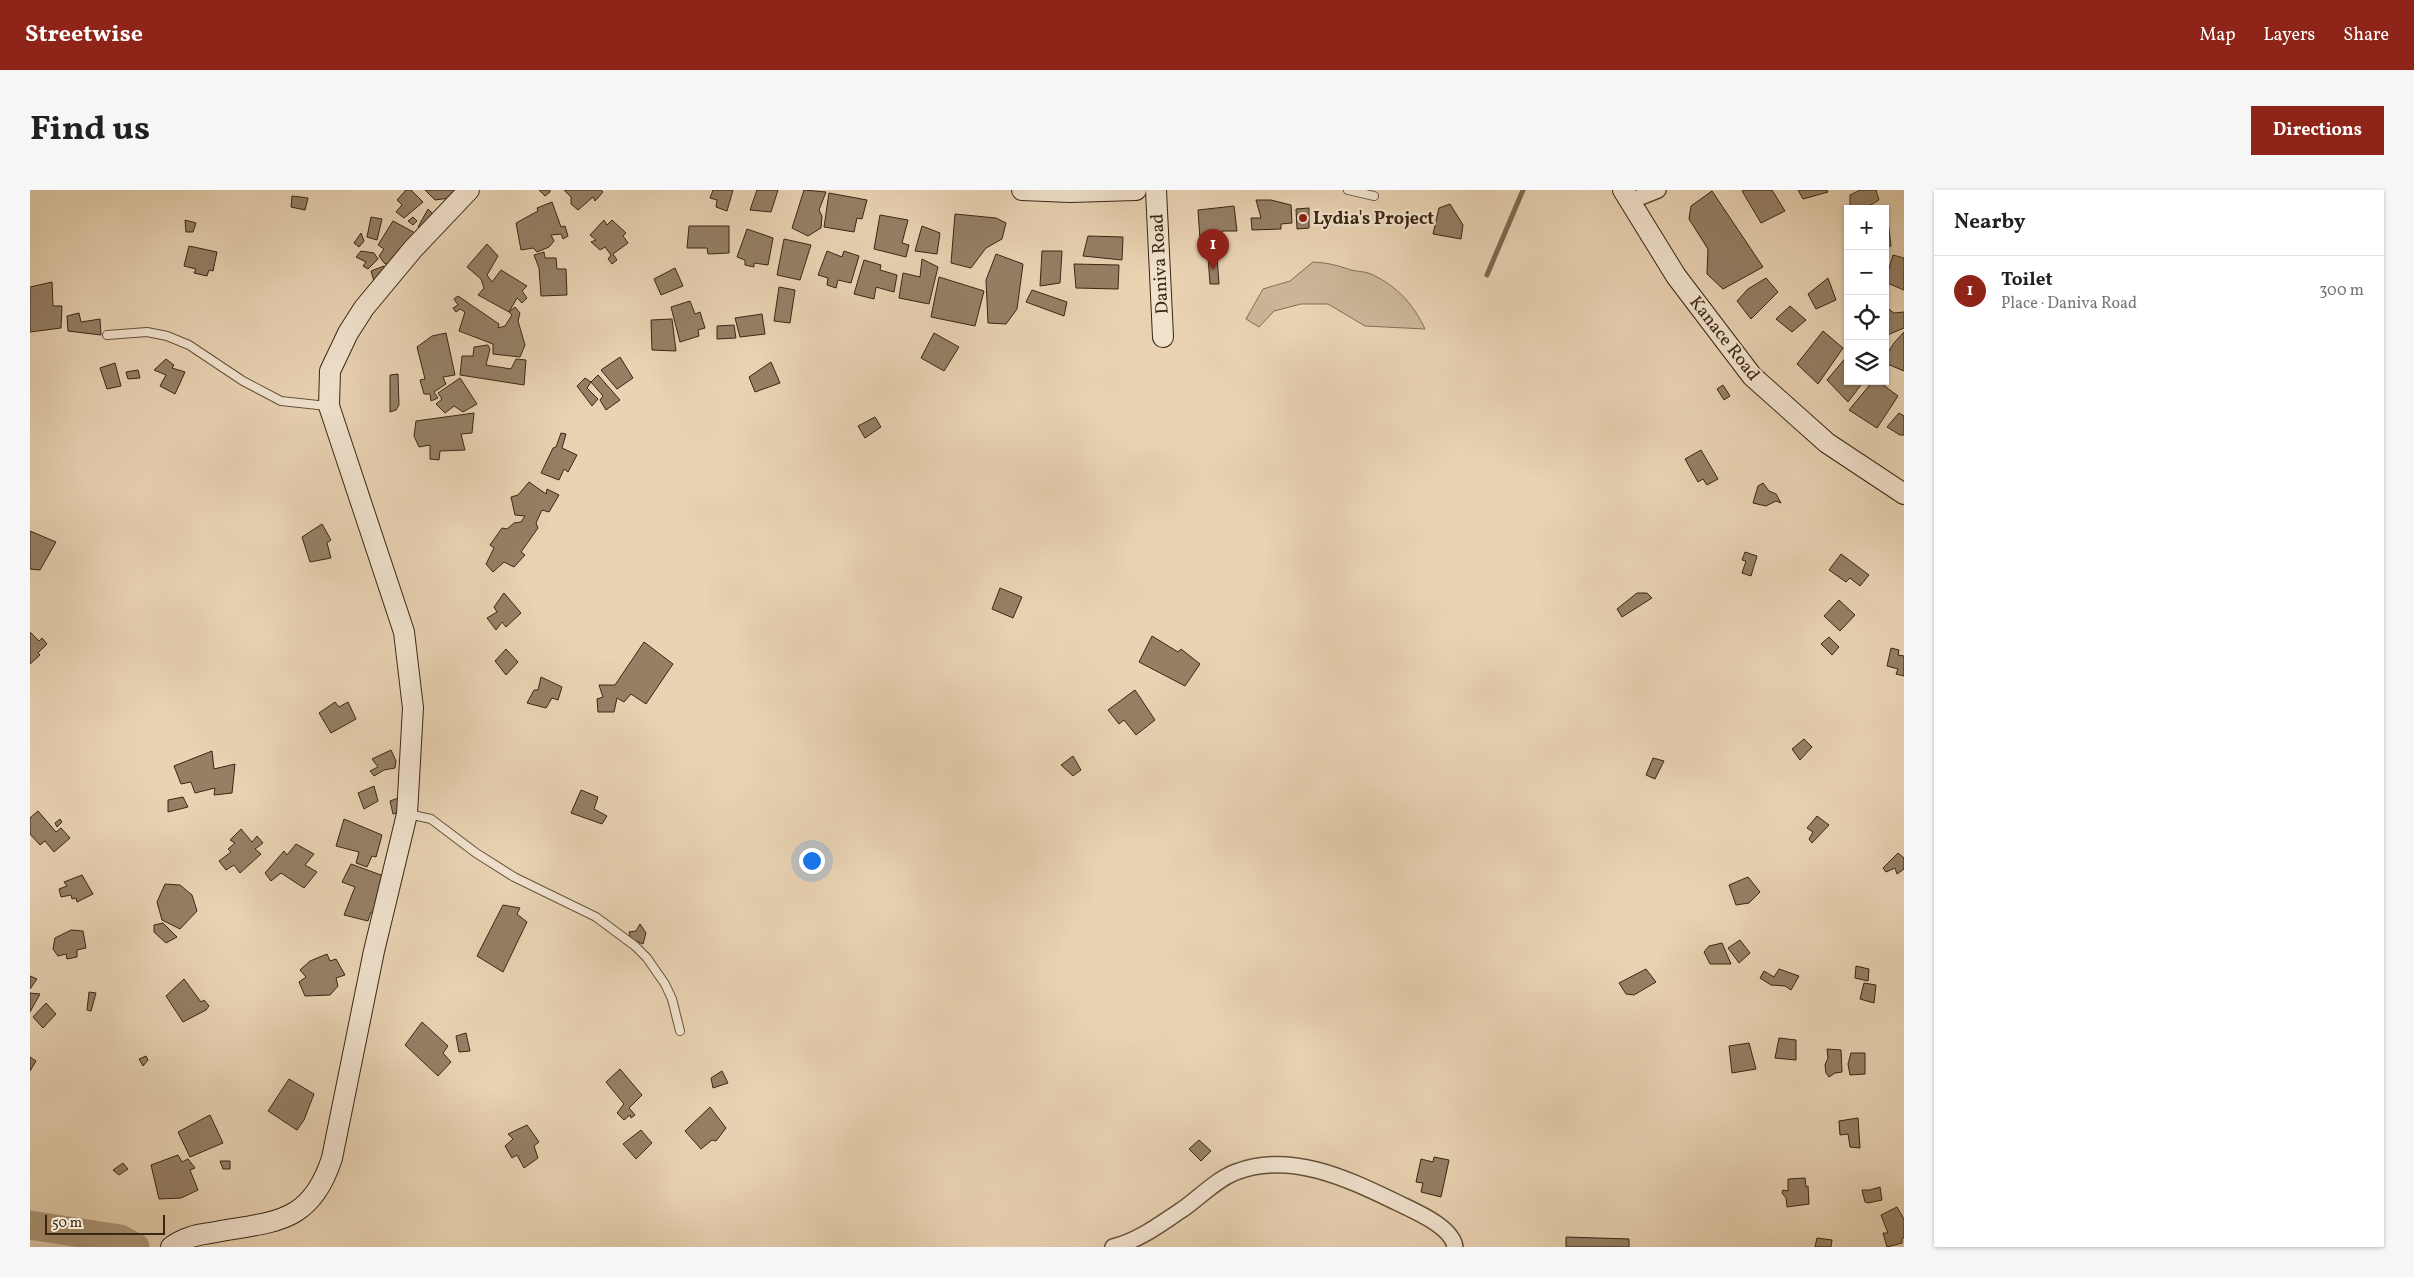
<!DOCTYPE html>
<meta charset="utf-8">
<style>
:root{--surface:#fff;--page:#f6f6f6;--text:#202124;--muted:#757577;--line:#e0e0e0;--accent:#8f2418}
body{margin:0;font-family:Vollkorn,serif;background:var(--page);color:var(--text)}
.controls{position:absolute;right:15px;top:15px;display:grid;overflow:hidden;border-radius:0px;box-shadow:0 1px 4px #0004}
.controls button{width:45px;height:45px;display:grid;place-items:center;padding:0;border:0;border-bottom:1px solid var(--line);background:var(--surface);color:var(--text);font:25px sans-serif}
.scale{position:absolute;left:15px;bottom:12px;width:120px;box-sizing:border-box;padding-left:5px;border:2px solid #392712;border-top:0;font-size:14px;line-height:18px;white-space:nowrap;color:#392712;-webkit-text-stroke:4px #f1e2ce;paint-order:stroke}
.you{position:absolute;left:781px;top:670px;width:18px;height:18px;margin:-12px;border:4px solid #fff;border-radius:50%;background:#1a73e8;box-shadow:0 0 0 8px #1a73e833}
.badge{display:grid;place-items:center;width:32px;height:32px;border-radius:50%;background:var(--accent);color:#fff;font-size:16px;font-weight:700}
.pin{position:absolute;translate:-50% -41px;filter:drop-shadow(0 1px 2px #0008)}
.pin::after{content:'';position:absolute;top:26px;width:18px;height:15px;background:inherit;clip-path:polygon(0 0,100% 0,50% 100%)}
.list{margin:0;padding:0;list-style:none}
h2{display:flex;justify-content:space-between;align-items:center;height:65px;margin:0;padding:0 20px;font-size:21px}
h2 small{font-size:16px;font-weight:400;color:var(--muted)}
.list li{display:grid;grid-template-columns:32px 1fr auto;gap:15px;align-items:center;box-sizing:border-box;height:70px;padding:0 20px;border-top:1px solid var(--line)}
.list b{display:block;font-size:19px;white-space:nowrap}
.list p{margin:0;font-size:16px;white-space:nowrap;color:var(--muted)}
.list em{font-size:16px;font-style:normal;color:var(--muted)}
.icon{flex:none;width:28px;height:28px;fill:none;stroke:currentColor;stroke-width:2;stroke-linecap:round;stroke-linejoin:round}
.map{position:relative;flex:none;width:1874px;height:1057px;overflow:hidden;border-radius:0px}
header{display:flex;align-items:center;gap:30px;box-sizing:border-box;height:70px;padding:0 25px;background:var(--accent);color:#fff}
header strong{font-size:24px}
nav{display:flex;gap:28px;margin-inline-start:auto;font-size:18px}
.intro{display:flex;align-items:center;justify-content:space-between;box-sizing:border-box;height:120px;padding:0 30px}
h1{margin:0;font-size:35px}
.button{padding:12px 22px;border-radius:0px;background:var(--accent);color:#fff;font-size:18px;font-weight:700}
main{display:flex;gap:30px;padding:0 30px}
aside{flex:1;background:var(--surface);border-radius:0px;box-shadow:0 1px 4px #0004}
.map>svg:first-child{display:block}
</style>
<header>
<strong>Streetwise</strong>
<nav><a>Map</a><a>Layers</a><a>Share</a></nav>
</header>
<div class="intro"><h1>Find us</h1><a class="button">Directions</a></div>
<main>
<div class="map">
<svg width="1874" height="1057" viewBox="0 0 1874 1057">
<rect width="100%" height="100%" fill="#e9d3b3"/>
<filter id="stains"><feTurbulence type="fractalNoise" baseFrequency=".004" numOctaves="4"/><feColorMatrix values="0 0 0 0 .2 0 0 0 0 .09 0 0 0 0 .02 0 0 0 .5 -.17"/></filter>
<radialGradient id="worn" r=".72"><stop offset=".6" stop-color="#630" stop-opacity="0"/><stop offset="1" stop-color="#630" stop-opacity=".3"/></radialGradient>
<path fill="#cbb698" stroke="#826e55" d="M 1283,72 C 1299,73 1306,75 1321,80 C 1328,82 1336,81 1343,85 C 1367,96 1384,115 1395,139 L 1335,136 L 1298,114 L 1271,114 L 1244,121 L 1229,137 L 1216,129 L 1233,99 L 1260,91 Z"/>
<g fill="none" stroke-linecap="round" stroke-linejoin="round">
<path stroke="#7f6b52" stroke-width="5" d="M 1457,85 L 1493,0"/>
<path stroke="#ad997c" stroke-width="29" d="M 0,1035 L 90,1049 L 105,1057"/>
</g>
<path fill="#958066" stroke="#392712" d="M 376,0 L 381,0 L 393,12 L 374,28 L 366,22 L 372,15 L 367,10 Z
M 395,0 L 427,0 L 420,8 L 405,10 Z
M 509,0 L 520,0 L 520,2 L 515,6 Z
M 534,0 L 571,0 L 573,2 L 565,11 L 563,7 L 548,20 L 541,14 L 541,7 Z
M 683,0 L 703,0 L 697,21 L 686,17 L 687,10 L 680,8 Z
M 727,0 L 748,0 L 741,22 L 720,20 Z
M 774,0 L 796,2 L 789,20 L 792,26 L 791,38 L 778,46 L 762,38 Z
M 1714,0 L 1742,0 L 1755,21 L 1731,33 L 1712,1 Z
M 1768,0 L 1797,0 L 1798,2 L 1773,9 Z
M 1830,0 L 1846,0 L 1849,10 L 1834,19 L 1820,17 L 1820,5 Z
M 1682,1 L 1733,77 L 1693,99 L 1677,84 L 1678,59 L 1659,29 L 1661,16 Z
M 799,3 L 837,10 L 832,29 L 827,28 L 824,42 L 794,37 Z
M 262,6 L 278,8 L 275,20 L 261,17 Z
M 1226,10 L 1241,10 L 1261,15 L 1262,33 L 1251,34 L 1251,39 L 1222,40 L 1221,28 L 1231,28 Z
M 522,12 L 531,37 L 535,36 L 538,46 L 533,49 L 531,44 L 521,45 L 524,51 L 519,57 L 507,62 L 503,58 L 491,60 L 486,33 L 508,21 L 507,18 Z
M 1420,14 L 1433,35 L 1431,49 L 1403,44 L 1409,18 Z
M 1204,16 L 1207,41 L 1192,41 L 1194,64 L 1171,64 L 1168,20 Z
M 1279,18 L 1279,38 L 1267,39 L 1266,19 Z
M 398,19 L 408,29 L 396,40 L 388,37 Z
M 1857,23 L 1861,56 L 1855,57 L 1855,24 Z
M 925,24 L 966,28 L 976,33 L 972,49 L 956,58 L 941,78 L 921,73 Z
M 850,25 L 878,30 L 872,53 L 879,55 L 876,67 L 844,59 Z
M 341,27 L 352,29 L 347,50 L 337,47 Z
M 383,27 L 387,31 L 383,35 L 378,31 Z
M 155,30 L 166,33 L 163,42 L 156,42 Z
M 574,30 L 577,35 L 582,30 L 596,43 L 593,46 L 598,53 L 583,64 L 587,70 L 582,74 L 578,69 L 581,65 L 575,57 L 570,60 L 561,52 L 566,50 L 560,45 Z
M 363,31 L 387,44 L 365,72 L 355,74 L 349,66 L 354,59 L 348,55 Z
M 659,36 L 699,36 L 699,63 L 678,64 L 677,58 L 657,58 Z
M 892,36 L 910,43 L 907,64 L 885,61 Z
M 717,39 L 743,48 L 738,75 L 724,73 L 724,77 L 715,75 L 715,70 L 707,67 Z
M 331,43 L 334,51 L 329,57 L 324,53 Z
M 1058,46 L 1093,47 L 1092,70 L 1053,66 Z
M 754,49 L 781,55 L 770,90 L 747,85 Z
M 457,54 L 468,66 L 457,85 L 462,92 L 471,80 L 497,96 L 492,101 L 497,108 L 492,113 L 487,108 L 479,122 L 448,105 L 454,98 L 451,89 L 437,77 Z
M 159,56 L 187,62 L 183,81 L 179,80 L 177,86 L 164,83 L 166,79 L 154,76 Z
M 331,61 L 344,63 L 348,69 L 338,79 L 333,76 L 336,72 L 326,67 Z
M 797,61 L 812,67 L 814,61 L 829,66 L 821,93 L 808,90 L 806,98 L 797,95 L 798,88 L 788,85 Z
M 1012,61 L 1032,61 L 1030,93 L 1010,96 Z
M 514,62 L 515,68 L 526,68 L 527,79 L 536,79 L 537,105 L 511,106 L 509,78 L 504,65 Z
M 966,64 L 993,74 L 987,119 L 976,134 L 958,133 L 956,90 Z
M 1863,65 L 1874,68 L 1874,100 L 1855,92 Z
M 1178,66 L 1187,66 L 1189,94 L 1180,94 Z
M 892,69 L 908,77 L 899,114 L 869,108 L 873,83 L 890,87 Z
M 834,70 L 851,75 L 850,80 L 867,85 L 864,102 L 846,97 L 844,109 L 824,104 Z
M 1044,74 L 1089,75 L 1088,99 L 1046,98 Z
M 354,76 L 357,86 L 346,98 L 341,81 Z
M 645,78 L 653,96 L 631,105 L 624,89 Z
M 909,87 L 954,101 L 945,136 L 901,127 Z
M 1736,88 L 1748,102 L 1721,129 L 1707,111 L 1718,99 Z
M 1798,88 L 1806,110 L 1786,119 L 1778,104 Z
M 22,92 L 23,116 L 32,116 L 31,138 L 0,142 L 0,97 Z
M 749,97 L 765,100 L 760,133 L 744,131 Z
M 1002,100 L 1037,112 L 1034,126 L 996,112 Z
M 428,106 L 469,134 L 468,138 L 475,136 L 482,125 L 479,122 L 485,117 L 490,123 L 488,131 L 495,155 L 490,167 L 463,164 L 463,154 L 429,141 L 435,122 L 430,119 L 426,122 L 423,118 L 428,115 L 424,109 Z
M 660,111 L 665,124 L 670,122 L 675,138 L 668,140 L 669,146 L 650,152 L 641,117 Z
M 1760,116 L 1776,130 L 1762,142 L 1746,129 Z
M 1855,116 L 1864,123 L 1874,122 L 1874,138 L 1855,146 Z
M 49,123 L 51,132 L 70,129 L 71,145 L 38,141 L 37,126 Z
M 732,124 L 735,144 L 710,147 L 705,128 Z
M 642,129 L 646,161 L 622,160 L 621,130 Z
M 704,135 L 706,148 L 687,149 L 687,136 Z
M 1793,141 L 1813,158 L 1788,194 L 1767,174 Z
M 1874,142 L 1874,181 L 1855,173 L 1855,167 L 1864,153 Z
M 416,143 L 425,185 L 413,187 L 416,194 L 404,202 L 408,208 L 401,211 L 400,204 L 394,204 L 390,190 L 395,189 L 387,157 L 402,146 Z
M 904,143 L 929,157 L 914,181 L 891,168 Z
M 458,155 L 460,159 L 456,175 L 481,179 L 486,169 L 496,170 L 494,195 L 430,185 L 432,166 L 443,166 L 444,157 Z
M 1818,165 L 1818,191 L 1834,191 L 1818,212 L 1797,190 Z
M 590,167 L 603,188 L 587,199 L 571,180 Z
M 136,169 L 144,175 L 142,178 L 155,182 L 145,204 L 130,196 L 136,185 L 124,180 Z
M 741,172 L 750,193 L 725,202 L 719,187 Z
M 85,173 L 91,196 L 77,199 L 70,178 Z
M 108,180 L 110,188 L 98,189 L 96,182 Z
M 368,184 L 369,215 L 366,220 L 360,222 L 360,185 Z
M 568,185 L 590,210 L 576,220 L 570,210 L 573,206 L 561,192 Z
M 430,188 L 447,214 L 433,222 L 424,216 L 415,223 L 406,214 L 412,209 L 408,203 Z
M 555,188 L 561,192 L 557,198 L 568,209 L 562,216 L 547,196 Z
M 1843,191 L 1848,191 L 1868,206 L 1847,238 L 1819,220 Z
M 1693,195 L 1700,206 L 1694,210 L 1687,199 Z
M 444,223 L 442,243 L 431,244 L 435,260 L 410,261 L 409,270 L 400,269 L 400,255 L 389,257 L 384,246 L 386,231 Z
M 1869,223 L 1874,226 L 1874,245 L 1870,245 L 1857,237 Z
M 845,227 L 851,237 L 835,248 L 828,236 Z
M 531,243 L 536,244 L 532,258 L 547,265 L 538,282 L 534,279 L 529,290 L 511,283 L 523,258 L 526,257 Z
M 1671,260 L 1688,289 L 1677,295 L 1673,289 L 1668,292 L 1655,269 Z
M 499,292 L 516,304 L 517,299 L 529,305 L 519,322 L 512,320 L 506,333 L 508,338 L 491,362 L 495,365 L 484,377 L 474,372 L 463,382 L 456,374 L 464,358 L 460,355 L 472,338 L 477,339 L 484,333 L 491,332 L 495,326 L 485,325 L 481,307 L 488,305 Z
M 1733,293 L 1739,301 L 1746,304 L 1751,313 L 1746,311 L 1736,316 L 1723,313 L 1728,296 Z
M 292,334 L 301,350 L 297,353 L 301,368 L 280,372 L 272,347 Z
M 0,341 L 26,352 L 10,380 L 0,379 Z
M 1715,362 L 1727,366 L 1721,386 L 1712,383 L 1716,371 L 1712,370 Z
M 1811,364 L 1839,385 L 1830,396 L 1820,388 L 1816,392 L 1799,380 Z
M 970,398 L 992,407 L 983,428 L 962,419 Z
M 474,403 L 491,423 L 476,437 L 472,432 L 466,440 L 457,428 L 467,422 L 464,417 Z
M 1607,403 L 1617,403 L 1622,408 L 1592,427 L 1587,419 Z
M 1809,410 L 1825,425 L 1810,441 L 1794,426 Z
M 0,442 L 9,451 L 12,448 L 17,454 L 8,463 L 10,465 L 0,474 Z
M 1122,446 L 1148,462 L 1151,459 L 1170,474 L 1155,496 L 1109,472 Z
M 1799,447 L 1809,457 L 1802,465 L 1791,454 Z
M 614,452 L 643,474 L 616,514 L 601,504 L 594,512 L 587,508 L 584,522 L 568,522 L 567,509 L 573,507 L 569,495 L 585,495 Z
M 1861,458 L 1869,460 L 1868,465 L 1874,466 L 1874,486 L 1866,484 L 1868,479 L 1857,476 Z
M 476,459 L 488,472 L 476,485 L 465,471 Z
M 511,487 L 532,497 L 528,510 L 522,508 L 516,518 L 497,513 L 504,500 L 508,500 Z
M 1105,500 L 1125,530 L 1106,545 L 1094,530 L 1089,534 L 1078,520 Z
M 305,512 L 309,517 L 318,512 L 326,529 L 301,543 L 289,523 Z
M 1774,549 L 1782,557 L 1770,570 L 1762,559 Z
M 361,560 L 366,571 L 365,578 L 354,580 L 344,586 L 340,581 L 348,577 L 342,569 Z
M 182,561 L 184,579 L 205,574 L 202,603 L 184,605 L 185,598 L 165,603 L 161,592 L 151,594 L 144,576 Z
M 1043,566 L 1051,580 L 1043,586 L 1031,575 Z
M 1623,568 L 1634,571 L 1625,589 L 1616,585 Z
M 344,596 L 348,611 L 334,619 L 328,603 Z
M 551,600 L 568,607 L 564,619 L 577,626 L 572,634 L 541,623 Z
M 376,605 L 374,622 L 363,624 L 360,611 Z
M 153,607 L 158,617 L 138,622 L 138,610 Z
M 8,621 L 26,642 L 31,638 L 40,648 L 24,662 L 15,651 L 10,655 L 0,644 L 0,628 Z
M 1787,626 L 1799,635 L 1782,653 L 1779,649 L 1783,642 L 1777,638 Z
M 30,629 L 32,632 L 27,637 L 25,633 Z
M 314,629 L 352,645 L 346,667 L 342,666 L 337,677 L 326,673 L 329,662 L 306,656 Z
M 211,639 L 222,652 L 227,646 L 233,653 L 225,659 L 231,664 L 210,683 L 204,675 L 196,680 L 189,671 L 201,662 L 198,659 L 205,653 L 200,650 Z
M 266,654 L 284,664 L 275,675 L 287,682 L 274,698 L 251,683 L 241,691 L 235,683 L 254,661 L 257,665 Z
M 1868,663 L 1874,668 L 1874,679 L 1867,684 L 1865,678 L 1856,682 L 1853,678 Z
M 321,674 L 359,688 L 348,724 L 341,722 L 338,731 L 314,725 L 325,697 L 312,692 Z
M 52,685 L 63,704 L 47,712 L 46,708 L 42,709 L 41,705 L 31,707 L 29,699 L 37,696 L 34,692 Z
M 1718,687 L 1730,702 L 1719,713 L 1706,715 L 1699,695 Z
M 135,694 L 150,695 L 162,705 L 167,721 L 150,739 L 132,730 L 127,712 Z
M 473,715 L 490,718 L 487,724 L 497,732 L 473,782 L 447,766 Z
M 133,733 L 147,747 L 136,753 L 124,742 L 124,735 Z
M 610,734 L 616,743 L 613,754 L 601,749 L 599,742 L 606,741 Z
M 41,740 L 53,741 L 56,758 L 47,760 L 47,767 L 37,769 L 36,764 L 28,766 L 23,759 L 25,748 Z
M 1710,750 L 1720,763 L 1709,773 L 1698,758 Z
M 1692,753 L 1701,774 L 1680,774 L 1674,762 L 1679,756 Z
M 297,764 L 300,771 L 306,769 L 315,785 L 306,788 L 308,796 L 300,805 L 275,806 L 269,792 L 276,787 L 270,780 L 280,771 Z
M 1826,776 L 1839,779 L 1838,791 L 1825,788 Z
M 1616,779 L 1626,792 L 1604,805 L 1596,804 L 1589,793 Z
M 1749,779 L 1769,786 L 1761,800 L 1755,796 L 1741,795 L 1730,788 L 1734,781 L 1744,787 Z
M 0,786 L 7,789 L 0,799 Z
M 154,789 L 171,812 L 174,810 L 179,816 L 176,820 L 153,832 L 136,806 Z
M 1834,793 L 1846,795 L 1844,813 L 1830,809 Z
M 59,802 L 66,803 L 61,821 L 57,820 Z
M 0,803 L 10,804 L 0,822 Z
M 16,813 L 26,824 L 13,838 L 3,827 Z
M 392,832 L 418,856 L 413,863 L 421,872 L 408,886 L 375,855 Z
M 436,843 L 440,861 L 429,862 L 426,846 Z
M 1749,848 L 1766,850 L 1766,870 L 1745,868 Z
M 1719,853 L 1726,879 L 1702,883 L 1699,856 Z
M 1797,859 L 1811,860 L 1812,882 L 1805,883 L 1799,887 L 1796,883 L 1795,875 L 1798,868 Z
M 1821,863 L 1835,863 L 1835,884 L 1820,885 L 1818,874 Z
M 116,866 L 118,870 L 113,876 L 109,869 Z
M 0,867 L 6,871 L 0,881 Z
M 590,879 L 612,905 L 599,918 L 605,925 L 601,928 L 600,925 L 594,930 L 587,923 L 594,914 L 576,892 Z
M 692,881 L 698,893 L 683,898 L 681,888 Z
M 259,889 L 284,904 L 274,930 L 267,940 L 238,921 Z
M 680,917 L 696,938 L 686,951 L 682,950 L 671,959 L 655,941 Z
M 180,925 L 193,953 L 160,967 L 148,942 Z
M 1828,928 L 1830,958 L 1820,957 L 1818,944 L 1810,945 L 1809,931 Z
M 497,935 L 509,952 L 504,956 L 508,968 L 494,978 L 487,965 L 482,968 L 475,956 L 483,949 L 478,944 Z
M 611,940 L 622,953 L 606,969 L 593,954 Z
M 1169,950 L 1181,961 L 1171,971 L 1159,959 Z
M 148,965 L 152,972 L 158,969 L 165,978 L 160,980 L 168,1000 L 151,1008 L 129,1009 L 121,975 Z
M 1404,967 L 1419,970 L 1411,1007 L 1391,1002 L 1393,993 L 1386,992 L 1391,969 L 1403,972 Z
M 190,971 L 200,971 L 200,979 L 193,979 Z
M 93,973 L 98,979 L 89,985 L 83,980 Z
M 1775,988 L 1776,997 L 1778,996 L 1779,1014 L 1757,1017 L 1756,1008 L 1752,1003 L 1753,1000 L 1758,1001 L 1758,989 Z
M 1850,997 L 1852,1010 L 1838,1013 L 1835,1012 L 1832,1000 L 1840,1000 Z
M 1867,1017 L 1874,1029 L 1874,1048 L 1872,1048 L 1872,1053 L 1857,1057 L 1853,1043 L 1858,1043 L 1851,1025 Z
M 1536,1047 L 1599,1049 L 1599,1057 L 1536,1057 Z
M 1787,1048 L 1802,1050 L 1801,1057 L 1785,1057 Z"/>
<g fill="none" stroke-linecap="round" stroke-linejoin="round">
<g stroke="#65523a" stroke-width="10">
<path id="lane" d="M 1318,0 L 1344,6
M 77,145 L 117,142 L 137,146 L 159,155 L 213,191 L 251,211 L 297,216
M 378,624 L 401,629 L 446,663 L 484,687 L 566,727 L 605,756 L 617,768 L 635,794 L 642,809 L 650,841"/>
</g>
<g stroke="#65523a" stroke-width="18">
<path id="street" d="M 1600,11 L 1628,0
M 1083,1057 C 1110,1050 1130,1034 1153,1019 C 1170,1007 1187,989 1206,982 C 1261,961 1318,989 1366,1012 C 1384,1021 1422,1036 1425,1057"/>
</g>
<g stroke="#392712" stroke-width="22">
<path id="secondary" d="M 992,0 L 1040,2 L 1106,0
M 1126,0 L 1133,147
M 1593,0 L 1646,86 L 1722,186 L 1797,253 L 1874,304
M 141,1057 C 153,1048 165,1045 180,1043 C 241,1031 280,1037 302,968 L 344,761 L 377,624 L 383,518 L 374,442 L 299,216 L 300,181 L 318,143 L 334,118 L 383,59 L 439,0"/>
</g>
<use href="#lane" stroke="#f1e2ce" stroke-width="8"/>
<use href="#street" stroke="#f1e2ce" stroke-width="15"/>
<use href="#secondary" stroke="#f1e2ce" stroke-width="20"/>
</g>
<circle fill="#8f2418" stroke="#f1e2ce" stroke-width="2" cx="1273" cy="28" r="5"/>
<g text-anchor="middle" stroke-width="4.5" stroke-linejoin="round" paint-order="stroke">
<g font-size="18" font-weight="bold" fill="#392712" stroke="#f1e2ce" text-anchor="start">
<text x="1283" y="34">Lydia's Project</text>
</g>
<g font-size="18" fill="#392712" stroke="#f1e2ce">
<text transform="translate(1129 74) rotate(-93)" y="6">Daniva Road</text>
<text transform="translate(1695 148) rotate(52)" y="6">Kanace Road</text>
</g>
</g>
<rect width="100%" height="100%" filter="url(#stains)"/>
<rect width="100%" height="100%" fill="url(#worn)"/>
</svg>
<div class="controls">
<button>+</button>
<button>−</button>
<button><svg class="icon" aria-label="locate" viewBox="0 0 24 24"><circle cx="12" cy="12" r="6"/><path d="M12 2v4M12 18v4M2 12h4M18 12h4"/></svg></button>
<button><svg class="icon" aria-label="layers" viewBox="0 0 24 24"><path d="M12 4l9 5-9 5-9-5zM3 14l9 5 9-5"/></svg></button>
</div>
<div class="scale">50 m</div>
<div class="you"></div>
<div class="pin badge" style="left:1183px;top:80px">1</div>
</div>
<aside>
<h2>Nearby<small></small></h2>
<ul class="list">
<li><span class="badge">1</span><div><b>Toilet</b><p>Place · Daniva Road</p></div><em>300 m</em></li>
</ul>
</aside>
</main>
